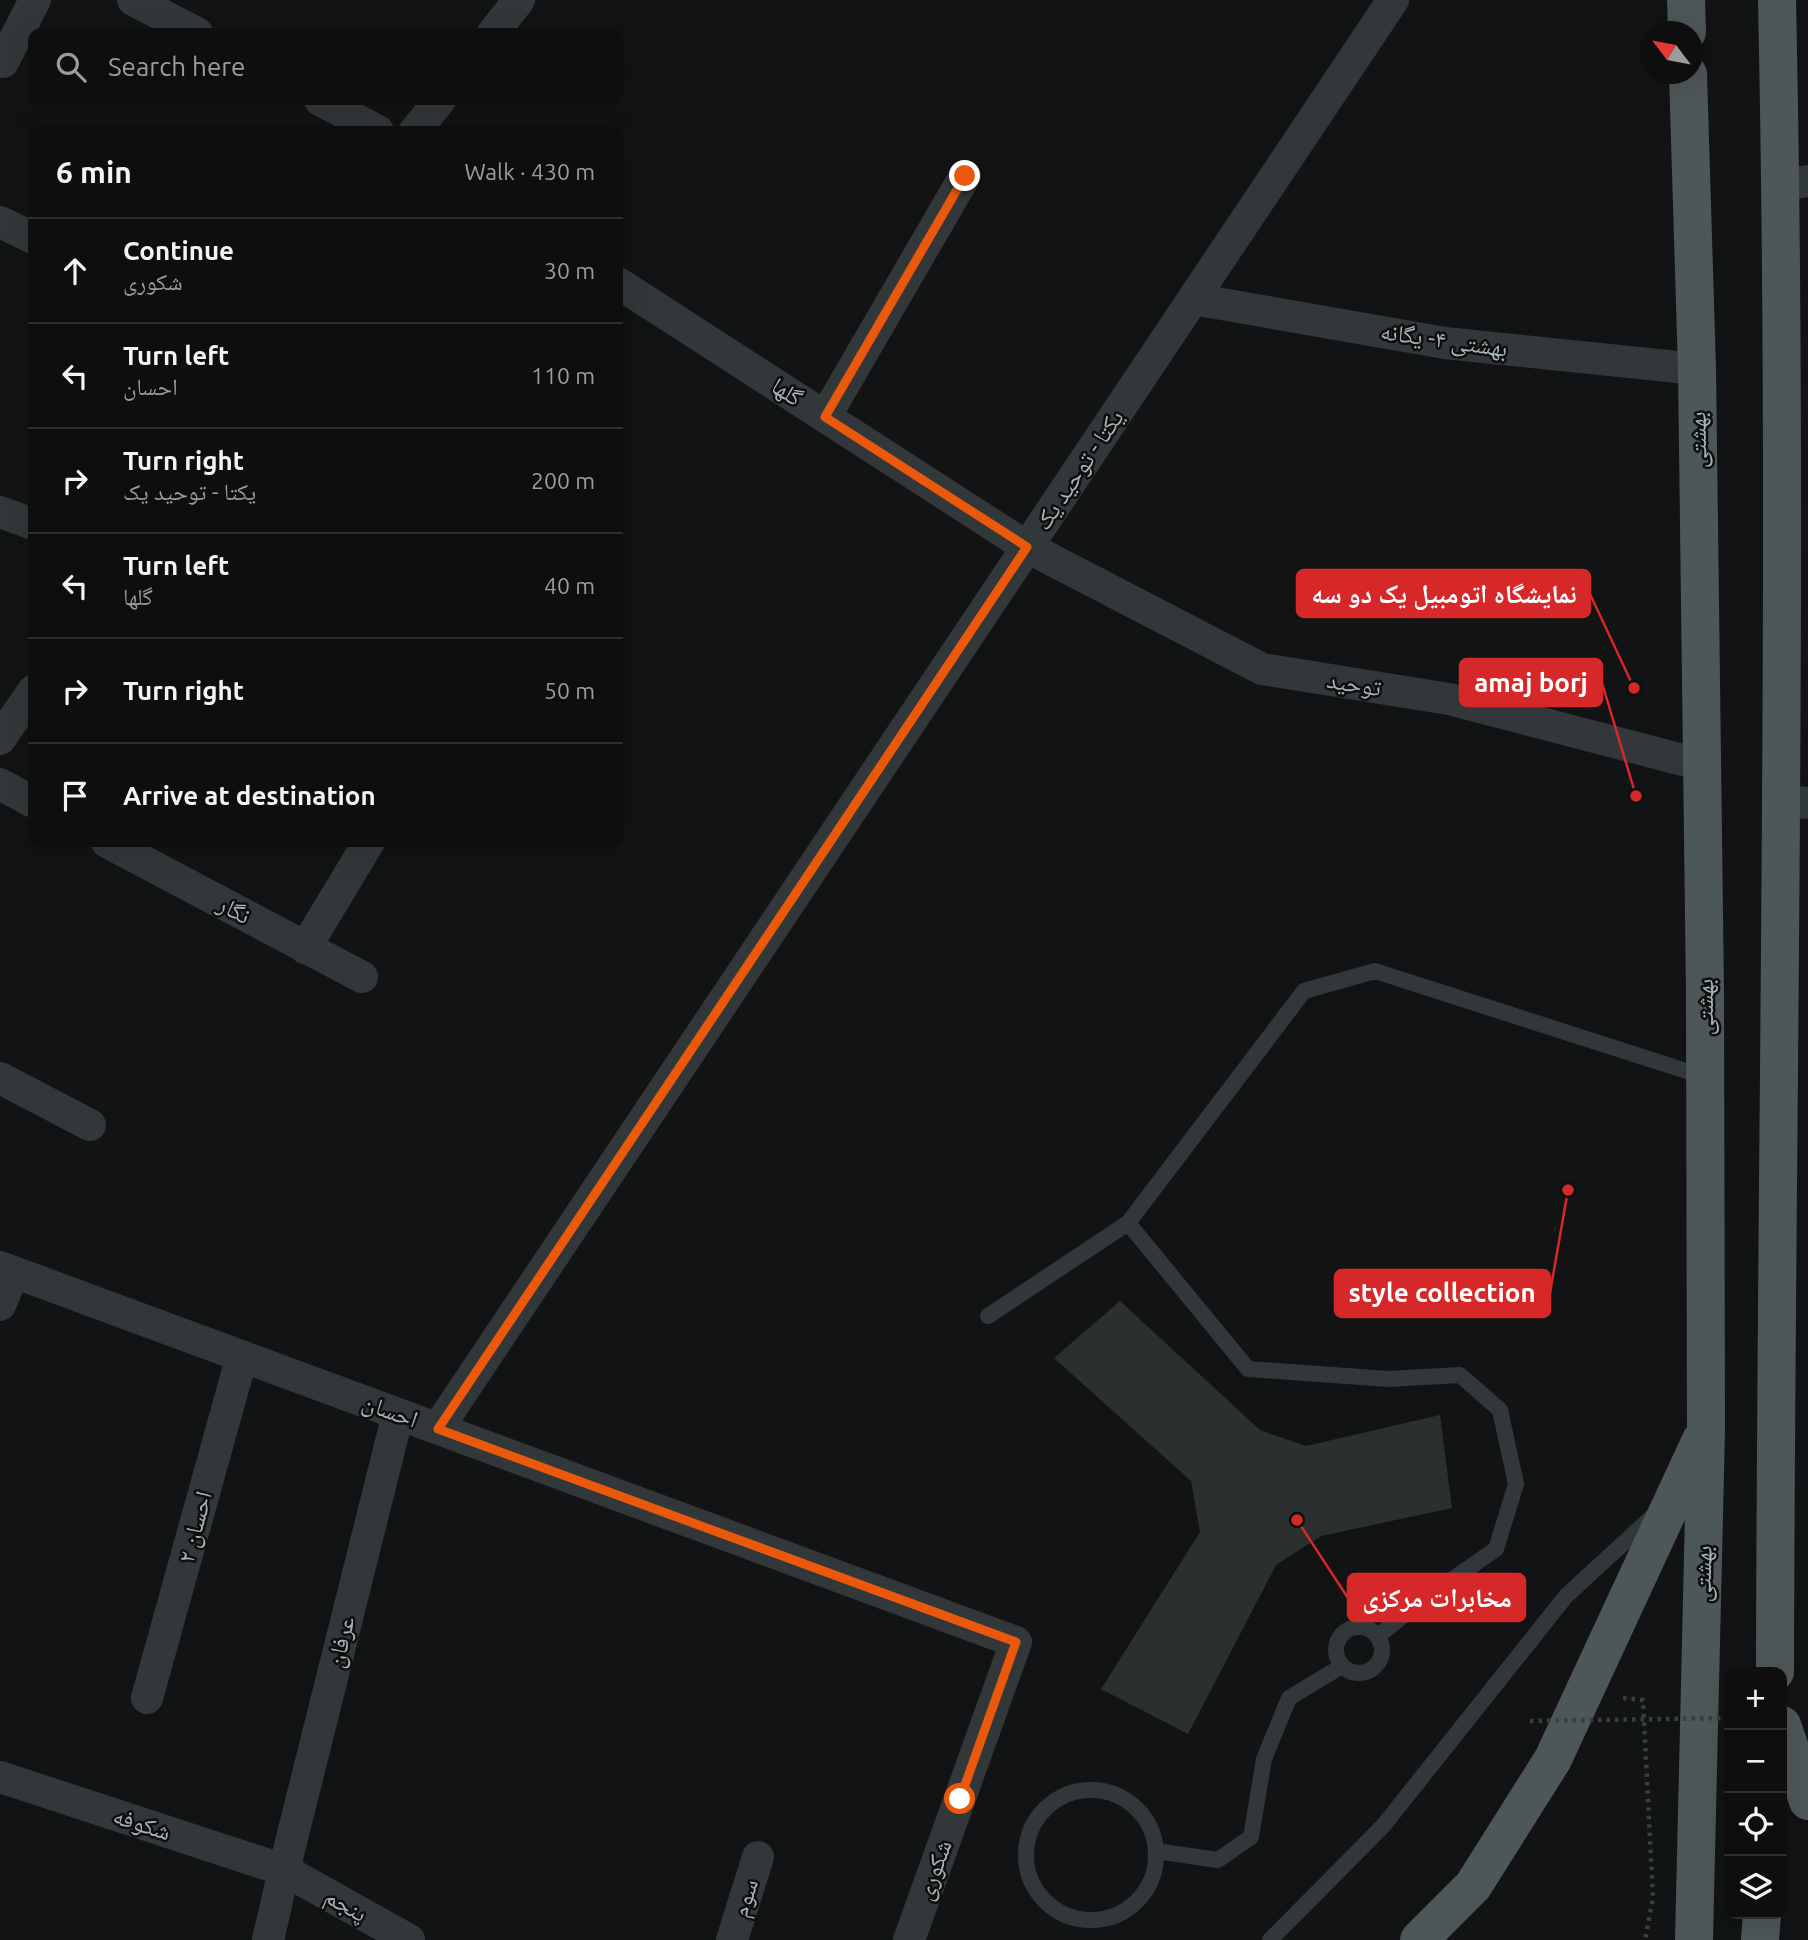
<!DOCTYPE html>
<meta charset="utf-8">
<style>
:root{--surface:#0e0e0f;--page:#1c1c1d;--text:#f1f3f6;--muted:#9b9c9e;--line:#2e2e2f}
body{margin:0;font-family:Ubuntu,"Noto Naskh Arabic",sans-serif;background:var(--page);color:var(--text)}
.controls{position:absolute;right:21px;bottom:21px;display:grid;overflow:hidden;border-radius:14px;box-shadow:0 7px 28px #0002}
.controls button{width:63px;height:63px;display:grid;place-items:center;padding:0;border:0;border-bottom:2px solid var(--line);background:var(--surface);color:var(--text);font:35px sans-serif}
.compass{position:absolute;left:1640px;top:21px;width:63px;height:63px;border-radius:50%;background:var(--surface);box-shadow:0 7px 28px #0002;rotate:302deg}
.stop{position:absolute;width:21px;height:21px;margin:-16px;border:5px solid #ea580c;border-radius:50%;background:#fff}
.stop.end{background:#ea580c;border-color:#fff;box-shadow:0 2px 7px #0008}
.list{margin:0;padding:0;list-style:none}
h2{display:flex;justify-content:space-between;align-items:center;height:91px;margin:0;padding:0 28px;font-size:30px}
h2 small{font-size:23px;font-weight:400;color:var(--muted)}
.list li{display:grid;grid-template-columns:46px 1fr auto;gap:21px;align-items:center;box-sizing:border-box;height:105px;padding:0 28px;border-top:2px solid var(--line)}
.list b{display:block;font-size:26px;white-space:nowrap}
.list p{margin:0;font-size:23px;white-space:nowrap;color:var(--muted)}
.list em{font-size:23px;font-style:normal;color:var(--muted)}
.icon{flex:none;width:38px;height:38px;fill:none;stroke:currentColor;stroke-width:2;stroke-linecap:round;stroke-linejoin:round}
.map{position:relative;flex:none;width:1808px;height:1940px;overflow:hidden}
.search{position:absolute;background:var(--surface);box-shadow:0 7px 28px #0002;left:28px;top:28px;width:595px;height:77px;display:flex;align-items:center;gap:18px;box-sizing:border-box;padding:0 24px;border-radius:14px;color:var(--muted);font-size:26px}
.panel{position:absolute;background:var(--surface);box-shadow:0 7px 28px #0002;left:28px;top:126px;width:595px;height:721px;border-radius:14px}
.map>svg:first-child{display:block}
</style>
<div class="map">
<svg width="1808" height="1940" viewBox="0 0 1808 1940">
<rect width="100%" height="100%" fill="#121314"/>
<path fill="#2c2f30" d="M 1120,1301 L 1260,1430 L 1306,1446 L 1440,1415 L 1452,1508 L 1321,1536 L 1276,1565 L 1188,1734 L 1101,1689 L 1200,1532 L 1191,1481 L 1054,1358 Z"/>
<g fill="none" stroke-linecap="round" stroke-linejoin="round">
<path stroke="#383f40" stroke-width="4.5" stroke-dasharray="3.5 5" stroke-linecap="butt" d="M 1623,1698 L 1643,1700 L 1653,1898 L 1645,1940"/>
<path stroke="#323839" stroke-width="16" d="M 988,1316 L 1128,1223
M1336 1650a23 23 0 1 1 46 0a23 23 0 1 1-46 0Z
M 1378,1636 L 1424,1599 L 1496,1549 L 1516,1484 L 1500,1410 L 1460,1375 L 1388,1379 L 1248,1369 L 1128,1223 L 1304,991 L 1375,971 L 1705,1077
M1026 1855a65 65 0 1 1 130 0a65 65 0 1 1-130 0Z
M 1156,1851 L 1218,1860 L 1251,1837 L 1264,1759 L 1289,1698 L 1342,1666
M 1270,1940 L 1383,1826 L 1566,1596 L 1653,1516"/>
<path stroke="#323839" stroke-width="32" d="M 133,0 L 197,33
M 493,33 L 519,0
M 3,62 L 35,0
M 320,100 L 378,131
M 415,131 L 440,100
M 1781,185 L 1808,181
M 0,222 L 33,238
M 618,283 L 1027,547 L 1262,669 L 1449,699 L 1702,765
M 1193,299 L 1445,343 L 1697,369
M 825,417 L 965,176
M 0,512 L 33,524
M 0,739 L 33,691
M 0,784 L 33,802
M 1781,801 L 1808,803
M 107,842 L 362,977
M 305,948 L 369,842
M 0,1078 L 90,1125
M 0,1267 L 1016,1642 L 909,1940
M 0,1305 L 14,1272
M 438,1428 L 1393,0
M 147,1698 L 242,1356
M 0,1777 L 284,1870 L 409,1940
M 268,1940 L 284,1870 L 398,1414
M 732,1940 L 758,1857"/>
<path stroke="#4e5758" stroke-width="38" d="M 1686,0 L 1687,32
M 1688,74 L 1697,369 L 1705,992 L 1706,1429 L 1694,1940
M 1775,1672 C 1776,1115 1789,557 1777,0
M 1782,1725 L 1808,1801
M 1419,1940 L 1473,1886 L 1553,1759 L 1701,1440
M 1760,1940 L 1762,1914"/>
<path stroke="#383f40" stroke-width="4.5" stroke-dasharray="3.5 5" stroke-linecap="butt" d="M 1530,1721 L 1729,1718"/>
</g>
<g fill="none" stroke-linecap="round" stroke-linejoin="round">
<path stroke="#ea580c" stroke-width="9" d="M 960,1799 L 1016,1642 L 438,1429 L 1027,547 L 825,417 L 965,176"/>
</g>
<g text-anchor="middle" stroke-width="5" stroke-linejoin="round" paint-order="stroke">
<g font-size="24" fill="#a2b4b5" stroke="#0d0e0e">
<text transform="translate(1444 340) rotate(8)" y="8">بهشتی ۴- یگانه</text>
<text transform="translate(787 392) rotate(33)" y="8">گلها</text>
<text transform="translate(1698 440) rotate(-91)" y="8">بهشتی</text>
<text transform="translate(1079 470) rotate(-56)" y="8">یکتا - توحید یک</text>
<text transform="translate(1354 684) rotate(9)" y="8">توحید</text>
<text transform="translate(234 910) rotate(28)" y="8">نگار</text>
<text transform="translate(1705 1007) rotate(-90)" y="8">بهشتی</text>
<text transform="translate(390 1411) rotate(20)" y="8">احسان</text>
<text transform="translate(195 1527) rotate(-75)" y="8">احسان ۲</text>
<text transform="translate(1703 1574) rotate(-89)" y="8">بهشتی</text>
<text transform="translate(341 1642) rotate(-76)" y="8">عرفان</text>
<text transform="translate(142 1824) rotate(18)" y="8">شکوفه</text>
<text transform="translate(934 1870) rotate(-70)" y="8">شکوری</text>
<text transform="translate(745 1898) rotate(-73)" y="8">سوم</text>
<text transform="translate(346 1905) rotate(29)" y="8">پنجم</text>
</g>
</g>
<path fill="none" stroke="#d62828" stroke-width="2.5" d="M1634 688L1590 594M1636 796L1602 683M1568 1190L1550 1293M1297 1520L1348 1598"/>
<g fill="#d62828" stroke="#0d0e0e" stroke-width="2.5">
<circle cx="1634" cy="688" r="7"/>
<circle cx="1636" cy="796" r="7"/>
<circle cx="1568" cy="1190" r="7"/>
<circle cx="1297" cy="1520" r="7"/>
</g>
<g fill="#d62828" stroke="#d62828" stroke-width="2.5">
<rect x="1297" y="570" width="293" height="47" rx="7"/>
<rect x="1460" y="659" width="142" height="47" rx="7"/>
<rect x="1335" y="1270" width="215" height="47" rx="7"/>
<rect x="1348" y="1574" width="177" height="47" rx="7"/>
</g>
<g font-size="26" text-anchor="middle" font-weight="bold" fill="#fff">
<text x="1444" y="603">نمایشگاه اتومبیل یک دو سه</text>
<text x="1531" y="692">amaj borj</text>
<text x="1442" y="1302">style collection</text>
<text x="1437" y="1607">مخابرات مرکزی</text>
</g>
</svg>
<div class="controls">
<button>+</button>
<button>−</button>
<button><svg class="icon" aria-label="locate" viewBox="0 0 24 24"><circle cx="12" cy="12" r="6"/><path d="M12 2v4M12 18v4M2 12h4M18 12h4"/></svg></button>
<button><svg class="icon" aria-label="layers" viewBox="0 0 24 24"><path d="M12 4l9 5-9 5-9-5zM3 14l9 5 9-5"/></svg></button>
</div>
<svg class="compass" viewBox="-18 -18 36 36"><path d="M0-13l5 13h-10z" fill="#e53935"/><path d="M0 13l5-13h-10z" fill="#9b9c9e"/></svg>
<div class="stop" style="left:960px;top:1799px"></div>
<div class="stop end" style="left:965px;top:176px"></div>
<div class="search"><svg class="icon" aria-label="search" viewBox="0 0 24 24"><circle cx="10" cy="10" r="6"/><path d="M15 15l6 6"/></svg>Search here</div>
<section class="panel">
<h2>6 min<small>Walk · 430 m</small></h2>
<ul class="list">
<li><svg class="icon" aria-label="ahead" viewBox="0 0 24 24"><path d="M12 20V5M6 11l6-6 6 6"/></svg><div><b>Continue</b><p>شکوری</p></div><em>30 m</em></li>
<li><svg class="icon" aria-label="left" viewBox="0 0 24 24"><path d="M17 20v-9H6M10 6l-5 5 5 5"/></svg><div><b>Turn left</b><p>احسان</p></div><em>110 m</em></li>
<li><svg class="icon" aria-label="right" viewBox="0 0 24 24"><path d="M7 20v-9h11M14 6l5 5-5 5"/></svg><div><b>Turn right</b><p>یکتا - توحید یک</p></div><em>200 m</em></li>
<li><svg class="icon" aria-label="left" viewBox="0 0 24 24"><path d="M17 20v-9H6M10 6l-5 5 5 5"/></svg><div><b>Turn left</b><p>گلها</p></div><em>40 m</em></li>
<li><svg class="icon" aria-label="right" viewBox="0 0 24 24"><path d="M7 20v-9h11M14 6l5 5-5 5"/></svg><div><b>Turn right</b></div><em>50 m</em></li>
<li><svg class="icon" aria-label="arrive" viewBox="0 0 24 24"><path d="M6 21V4h12l-3 4 3 4H6"/></svg><div><b>Arrive at destination</b></div></li>
</ul>
</section>
</div>
